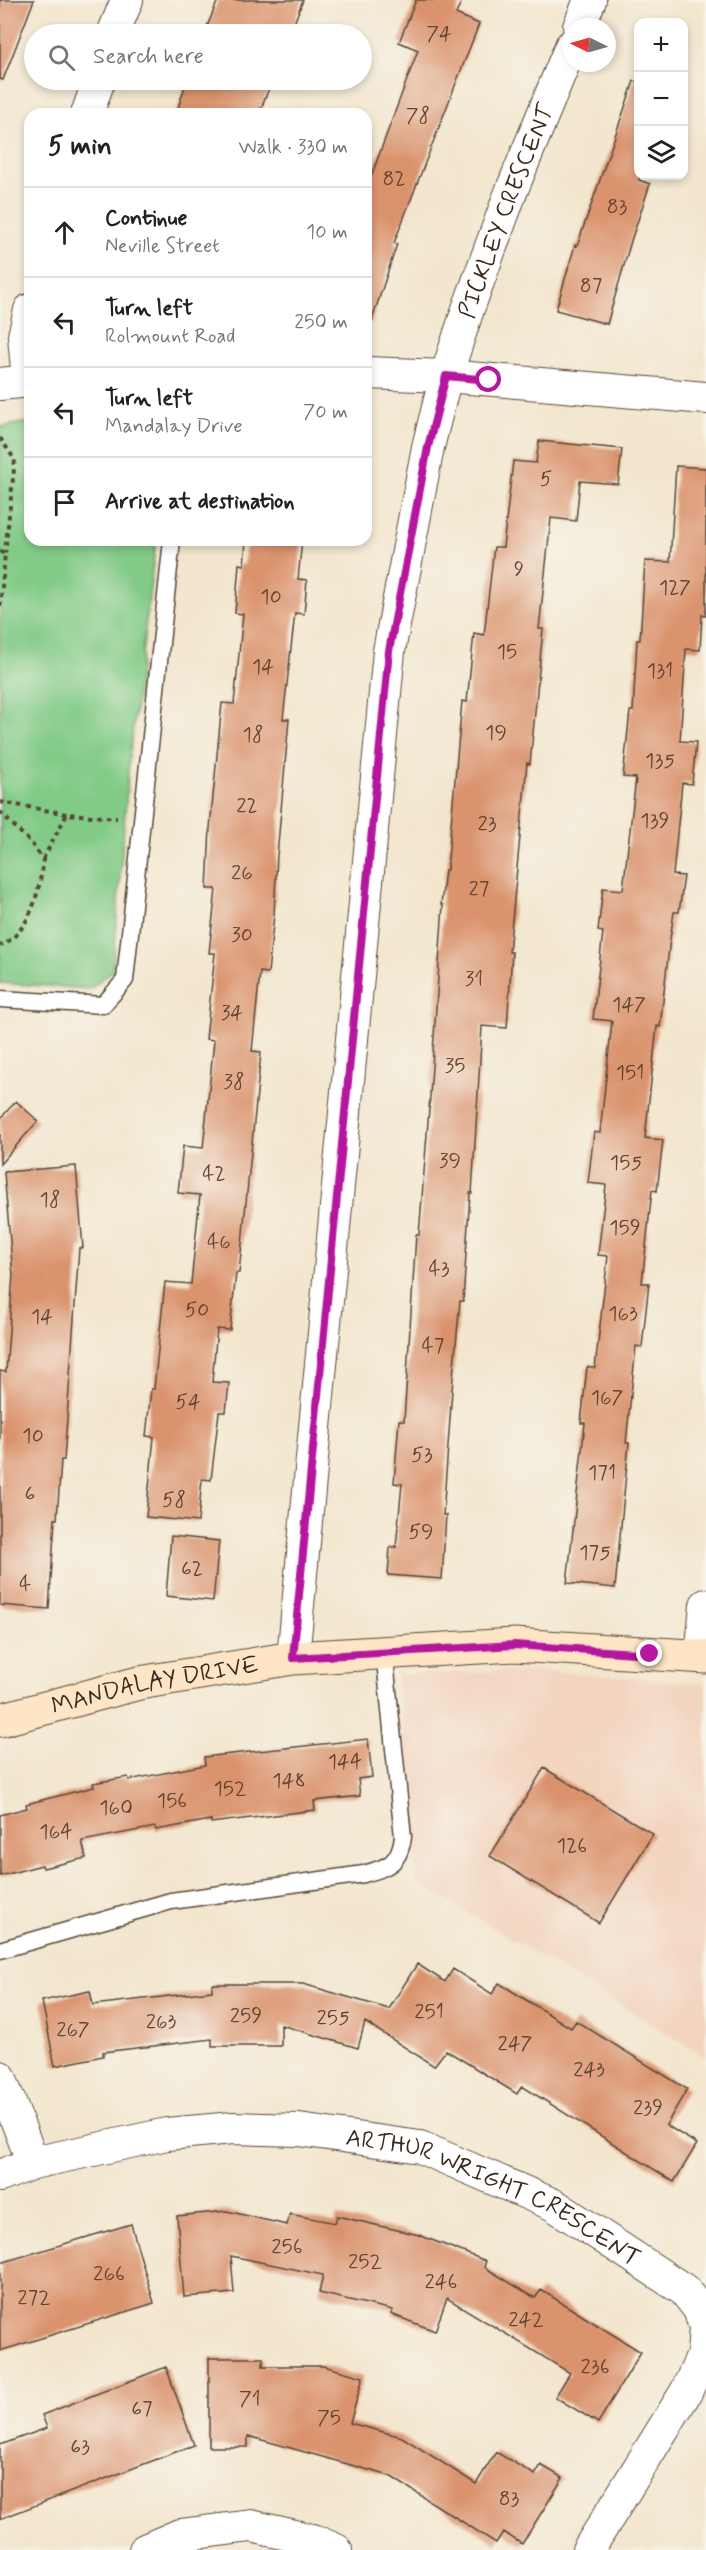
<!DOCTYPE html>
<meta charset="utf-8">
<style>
:root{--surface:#fff;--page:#f6f6f6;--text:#222;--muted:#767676;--line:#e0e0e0}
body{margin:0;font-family:Mynerve,sans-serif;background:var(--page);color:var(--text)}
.controls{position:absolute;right:18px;top:18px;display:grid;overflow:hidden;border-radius:12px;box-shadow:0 3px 9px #0003}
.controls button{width:54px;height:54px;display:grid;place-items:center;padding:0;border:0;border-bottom:2px solid var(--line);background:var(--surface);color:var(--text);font:30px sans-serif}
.compass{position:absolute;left:562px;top:18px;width:54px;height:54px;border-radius:50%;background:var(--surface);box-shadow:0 3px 9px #0003;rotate:275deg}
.stop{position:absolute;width:18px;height:18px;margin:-14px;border:4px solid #b5179e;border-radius:50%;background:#fff}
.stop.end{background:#b5179e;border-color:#fff;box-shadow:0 2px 6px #0008}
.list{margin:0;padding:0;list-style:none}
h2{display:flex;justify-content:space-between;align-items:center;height:78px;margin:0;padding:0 24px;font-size:26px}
h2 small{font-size:20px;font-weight:400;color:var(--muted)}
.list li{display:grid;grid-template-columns:39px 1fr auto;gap:18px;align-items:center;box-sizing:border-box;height:90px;padding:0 24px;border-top:2px solid var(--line)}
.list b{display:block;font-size:22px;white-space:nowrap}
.list p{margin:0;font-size:20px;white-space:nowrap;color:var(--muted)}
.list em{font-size:20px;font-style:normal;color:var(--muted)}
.icon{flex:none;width:33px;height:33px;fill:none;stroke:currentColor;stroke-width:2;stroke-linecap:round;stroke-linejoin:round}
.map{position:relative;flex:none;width:706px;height:2550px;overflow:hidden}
.search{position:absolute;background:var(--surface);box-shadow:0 3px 9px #0003;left:24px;top:24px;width:348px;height:66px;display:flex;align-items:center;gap:15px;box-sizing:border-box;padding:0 21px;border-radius:33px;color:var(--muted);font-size:22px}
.panel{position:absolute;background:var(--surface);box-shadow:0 3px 9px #0003;left:24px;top:108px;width:348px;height:438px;border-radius:18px}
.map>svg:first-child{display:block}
</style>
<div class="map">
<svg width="706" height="2550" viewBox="0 0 706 2550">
<rect width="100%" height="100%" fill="#f7f3e8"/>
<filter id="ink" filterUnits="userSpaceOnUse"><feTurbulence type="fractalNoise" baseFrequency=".0167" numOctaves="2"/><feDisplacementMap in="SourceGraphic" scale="12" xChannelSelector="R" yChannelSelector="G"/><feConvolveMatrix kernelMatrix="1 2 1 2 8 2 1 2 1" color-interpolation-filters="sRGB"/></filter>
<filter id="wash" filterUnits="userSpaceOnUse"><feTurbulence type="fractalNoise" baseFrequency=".008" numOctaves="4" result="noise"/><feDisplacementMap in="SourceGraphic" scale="24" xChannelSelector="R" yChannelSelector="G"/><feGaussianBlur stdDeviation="1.35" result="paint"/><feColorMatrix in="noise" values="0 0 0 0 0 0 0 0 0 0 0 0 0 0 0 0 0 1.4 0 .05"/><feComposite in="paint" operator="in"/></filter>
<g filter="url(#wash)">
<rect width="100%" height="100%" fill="#f3e6ce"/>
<path fill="#f3d4bf" d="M 537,1670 L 706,1684 L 706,2057 L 417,1882 L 397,1675 Z"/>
<path fill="#82cb87" stroke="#5e7a52" stroke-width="1.5" d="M 30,422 L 30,540 L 156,540 L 129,761 L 113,970 L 90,989 L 0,983 L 0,427 Z"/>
<g id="blocks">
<path fill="#da936d" d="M 0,0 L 34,0 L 3,80 L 0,79 Z
M 218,0 L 303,0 L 290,34 L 204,34 Z
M 416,0 L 462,0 L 456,14 L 479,24 L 394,243 L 397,244 L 371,323 L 366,322 L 366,190 L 418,50 L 399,42 Z
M 187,80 L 263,80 L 271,83 L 259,114 L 176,114 Z
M 634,81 L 639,82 L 639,180 L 650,184 L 631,241 L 607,324 L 556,310 L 575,245 L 577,246 Z
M 539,441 L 622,449 L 618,484 L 580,481 L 576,521 L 551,518 L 539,629 L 543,629 L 530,764 L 527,763 L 509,952 L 512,952 L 507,1028 L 482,1026 L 472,1193 L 470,1193 L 463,1301 L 460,1301 L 453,1377 L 443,1515 L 446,1515 L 442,1579 L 388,1575 L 390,1547 L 396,1547 L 402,1484 L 394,1483 L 399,1420 L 404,1421 L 416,1235 L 419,1235 L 430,1096 L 443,905 L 441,905 L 445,870 L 447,870 L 462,701 L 467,702 L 474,633 L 484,635 L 494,547 L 503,547 L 513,461 L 536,463 Z
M 676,466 L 706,468 L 706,616 L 702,615 L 700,650 L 686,649 L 680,741 L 696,742 L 692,784 L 682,783 L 673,875 L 684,876 L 679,912 L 674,912 L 670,939 L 660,1027 L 657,1026 L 645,1138 L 663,1140 L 657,1191 L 652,1190 L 642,1283 L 649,1283 L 642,1347 L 636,1346 L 626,1443 L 629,1443 L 615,1588 L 567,1583 L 585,1423 L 581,1423 L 587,1367 L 595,1368 L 608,1256 L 598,1255 L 606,1185 L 588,1183 L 594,1132 L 600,1133 L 612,1021 L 593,1019 L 603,932 L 598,931 L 603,888 L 623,890 L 636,778 L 623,777 L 630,711 L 633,711 L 637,640 L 640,640 L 645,561 L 670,562 Z
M 246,540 L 302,540 L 298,579 L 307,580 L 304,614 L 295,613 L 283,719 L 289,719 L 277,856 L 274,915 L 268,973 L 260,972 L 252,1051 L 261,1052 L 239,1273 L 236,1273 L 230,1330 L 217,1329 L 212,1382 L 229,1383 L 226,1412 L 219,1412 L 211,1480 L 202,1479 L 198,1522 L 146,1517 L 154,1437 L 146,1436 L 151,1389 L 154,1389 L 165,1282 L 191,1284 L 200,1195 L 178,1193 L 183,1146 L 203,1148 L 214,1040 L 206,1039 L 215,953 L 209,953 L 216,889 L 207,889 L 210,828 L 222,703 L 234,704 L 243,614 L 235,613 L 239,564 L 244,565 Z
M 16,1101 L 38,1121 L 0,1164 L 0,1119 Z
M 76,1166 L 83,1248 L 79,1248 L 64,1460 L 61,1460 L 57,1519 L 55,1519 L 49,1609 L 0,1605 L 0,1371 L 6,1372 L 13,1275 L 4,1172 Z
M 171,1536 L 219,1541 L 213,1601 L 166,1596 Z
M 368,1739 L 372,1777 L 358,1779 L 360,1796 L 314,1801 L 315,1810 L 211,1823 L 211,1820 L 156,1830 L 155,1827 L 82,1841 L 86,1858 L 43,1868 L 42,1865 L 0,1876 L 0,1815 L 27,1808 L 26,1804 L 94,1787 L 93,1783 L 128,1777 L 129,1780 L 205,1765 L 204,1757 Z
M 544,1768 L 653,1834 L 599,1923 L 490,1856 Z
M 417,1964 L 445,1982 L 453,1969 L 492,1994 L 499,1983 L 571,2028 L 576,2021 L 687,2089 L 666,2125 L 697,2144 L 674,2182 L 522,2086 L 517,2094 L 446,2050 L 434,2066 L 365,2022 L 358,2048 L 281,2025 L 281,2046 L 212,2046 L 212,2039 L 103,2052 L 103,2056 L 55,2066 L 42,2001 L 90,1991 L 93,2005 L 212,1991 L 212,1984 L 303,1984 L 389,2009 Z
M 227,2211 L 287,2225 L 290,2214 L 335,2223 L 337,2216 L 419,2235 L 486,2261 L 484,2267 L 535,2298 L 541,2290 L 641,2352 L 598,2423 L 555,2397 L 570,2373 L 447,2298 L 435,2331 L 391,2314 L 393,2310 L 319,2293 L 323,2275 L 231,2256 L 234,2293 L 184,2297 L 177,2216 Z
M 131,2224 L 154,2303 L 0,2351 L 0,2263 Z
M 209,2358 L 263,2358 L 263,2366 L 324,2366 L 363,2377 L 350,2423 L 402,2437 L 476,2484 L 496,2452 L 535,2475 L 541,2465 L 563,2478 L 522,2544 L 503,2532 L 496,2543 L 390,2476 L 248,2436 L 248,2447 L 209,2447 Z
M 166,2367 L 194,2445 L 0,2519 L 0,2445 L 47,2428 L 42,2415 Z"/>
</g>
</g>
<g filter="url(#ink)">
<use href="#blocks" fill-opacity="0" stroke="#574638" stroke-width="1.5"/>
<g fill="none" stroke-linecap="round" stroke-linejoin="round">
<g stroke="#574638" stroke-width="19">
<path id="lane" d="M 0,999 L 103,1005 L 125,980 L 172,540
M 0,1950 L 171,1901 L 364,1874 C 388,1867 399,1864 403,1837 L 384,1651"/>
</g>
<g stroke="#574638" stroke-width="34">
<g id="street">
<path d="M 579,27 L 590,0"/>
<path d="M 113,34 L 127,0"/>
<path d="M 87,114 L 99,80"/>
<path d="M 366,373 L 446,376 L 706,398"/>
<path d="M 28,381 L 24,336 L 30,310"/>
<path d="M 0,384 L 30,381"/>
<path d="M 701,1657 L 706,1605"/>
<path id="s1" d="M 293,1658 L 389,651 L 428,447 L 446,376 L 468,309 L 511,192 L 571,46"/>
<path d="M 0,2077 L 33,2163"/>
<path id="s2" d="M 0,2176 L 33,2163 L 167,2134 L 233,2128 L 299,2130 L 420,2147 L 554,2205 L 684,2290 L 699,2309 L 705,2327 L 703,2355 L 686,2392 L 588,2550"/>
<path d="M 145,2550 L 180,2535 L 251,2526 L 313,2540 L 336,2550"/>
</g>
</g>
<g stroke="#574638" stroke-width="35">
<g id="secondary">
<path id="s3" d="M 0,1720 L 139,1683 L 293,1658 L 514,1645 L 706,1657"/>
</g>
</g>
<path stroke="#574638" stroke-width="4" stroke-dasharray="4.5 4.5" stroke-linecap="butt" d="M 0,438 L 15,460 L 5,553
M 0,552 L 5,553 L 0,610
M 0,802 L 67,814
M 0,812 L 31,843 L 43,859 C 40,890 31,932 0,946
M 43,859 L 67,814 L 117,818"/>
<use href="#lane" stroke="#fff" stroke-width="16"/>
<use href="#street" stroke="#fff" stroke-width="32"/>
<use href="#secondary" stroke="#fde5c5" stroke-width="33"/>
</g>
</g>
<g fill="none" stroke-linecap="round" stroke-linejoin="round" filter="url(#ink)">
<path stroke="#b5179e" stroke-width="8" d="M 489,380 L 446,376 L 428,447 L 389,651 L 293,1658 L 514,1645 L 650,1654"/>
</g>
<g text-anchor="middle" stroke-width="5" stroke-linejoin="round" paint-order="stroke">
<g font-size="21" fill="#634432">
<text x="439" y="40">74</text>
<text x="418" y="122">78</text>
<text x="394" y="185">82</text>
<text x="617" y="213">83</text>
<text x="591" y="292">87</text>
<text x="546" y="485">5</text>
<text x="519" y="575">9</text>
<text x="675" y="594">127</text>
<text x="271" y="603">10</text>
<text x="507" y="658">15</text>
<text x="263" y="673">14</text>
<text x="660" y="677">131</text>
<text x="496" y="739">19</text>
<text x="253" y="741">18</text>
<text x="660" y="767">135</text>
<text x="247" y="812">22</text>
<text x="655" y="827">139</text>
<text x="487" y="830">23</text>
<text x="242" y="879">26</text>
<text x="479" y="895">27</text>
<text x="242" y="941">30</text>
<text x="474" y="985">31</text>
<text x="629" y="1011">147</text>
<text x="232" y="1019">34</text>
<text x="455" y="1072">35</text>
<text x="630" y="1079">151</text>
<text x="234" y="1088">38</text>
<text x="450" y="1167">39</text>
<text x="626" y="1169">155</text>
<text x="214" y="1180">42</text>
<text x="50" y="1206">18</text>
<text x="625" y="1234">159</text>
<text x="219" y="1248">46</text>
<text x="439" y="1275">43</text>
<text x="197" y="1316">50</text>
<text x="623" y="1320">163</text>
<text x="42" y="1323">14</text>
<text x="433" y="1352">47</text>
<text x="607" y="1404">167</text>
<text x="188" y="1408">54</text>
<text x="33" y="1442">10</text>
<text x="422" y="1461">53</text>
<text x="602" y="1479">171</text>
<text x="30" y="1500">6</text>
<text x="174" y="1506">58</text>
<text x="421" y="1538">59</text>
<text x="595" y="1559">175</text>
<text x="192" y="1575">62</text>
<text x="25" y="1590">4</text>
<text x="345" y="1768">144</text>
<text x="289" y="1787">148</text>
<text x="230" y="1795">152</text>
<text x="172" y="1807">156</text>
<text x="116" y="1814">160</text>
<text x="56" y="1838">164</text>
<text x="572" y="1852">126</text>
<text x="429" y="2018">251</text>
<text x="246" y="2022">259</text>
<text x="333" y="2024">255</text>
<text x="161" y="2028">263</text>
<text x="73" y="2036">267</text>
<text x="515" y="2050">247</text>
<text x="589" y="2076">243</text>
<text x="648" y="2114">239</text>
<text x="287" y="2253">256</text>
<text x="365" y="2268">252</text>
<text x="109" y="2280">266</text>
<text x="441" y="2288">246</text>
<text x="34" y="2304">272</text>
<text x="526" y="2326">242</text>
<text x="595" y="2373">236</text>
<text x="250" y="2405">71</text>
<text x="142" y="2415">67</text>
<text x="329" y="2424">75</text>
<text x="80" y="2453">63</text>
<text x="509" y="2505">83</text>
</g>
<g font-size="24" fill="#3b2a1e" stroke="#f7f3e8">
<text dy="8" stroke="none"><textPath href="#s1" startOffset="1468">PICKLEY CRESCENT</textPath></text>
<text dy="8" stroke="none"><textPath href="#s3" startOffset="159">MANDALAY DRIVE</textPath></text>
<text dy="8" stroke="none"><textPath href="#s2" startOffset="513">ARTHUR WRIGHT CRESCENT</textPath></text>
</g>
</g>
</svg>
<div class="controls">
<button>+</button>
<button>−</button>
<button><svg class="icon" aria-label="layers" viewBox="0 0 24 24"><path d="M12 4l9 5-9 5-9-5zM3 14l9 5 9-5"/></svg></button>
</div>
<svg class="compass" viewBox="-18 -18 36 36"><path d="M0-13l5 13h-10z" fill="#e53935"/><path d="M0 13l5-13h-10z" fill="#767676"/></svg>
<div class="stop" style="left:489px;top:380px"></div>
<div class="stop end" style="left:650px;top:1654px"></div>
<div class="search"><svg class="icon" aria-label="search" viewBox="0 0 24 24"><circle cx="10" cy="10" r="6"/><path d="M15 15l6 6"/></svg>Search here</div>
<section class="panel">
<h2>5 min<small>Walk · 330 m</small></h2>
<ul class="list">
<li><svg class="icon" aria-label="ahead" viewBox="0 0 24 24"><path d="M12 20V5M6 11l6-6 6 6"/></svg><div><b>Continue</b><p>Neville Street</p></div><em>10 m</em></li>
<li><svg class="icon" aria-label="left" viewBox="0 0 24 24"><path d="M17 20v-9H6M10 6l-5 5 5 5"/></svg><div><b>Turn left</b><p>Rolmount Road</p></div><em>250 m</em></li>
<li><svg class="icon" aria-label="left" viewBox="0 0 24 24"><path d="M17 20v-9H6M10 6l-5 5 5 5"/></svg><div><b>Turn left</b><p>Mandalay Drive</p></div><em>70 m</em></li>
<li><svg class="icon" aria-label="arrive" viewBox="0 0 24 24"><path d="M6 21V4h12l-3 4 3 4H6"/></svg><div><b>Arrive at destination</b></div></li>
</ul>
</section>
</div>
